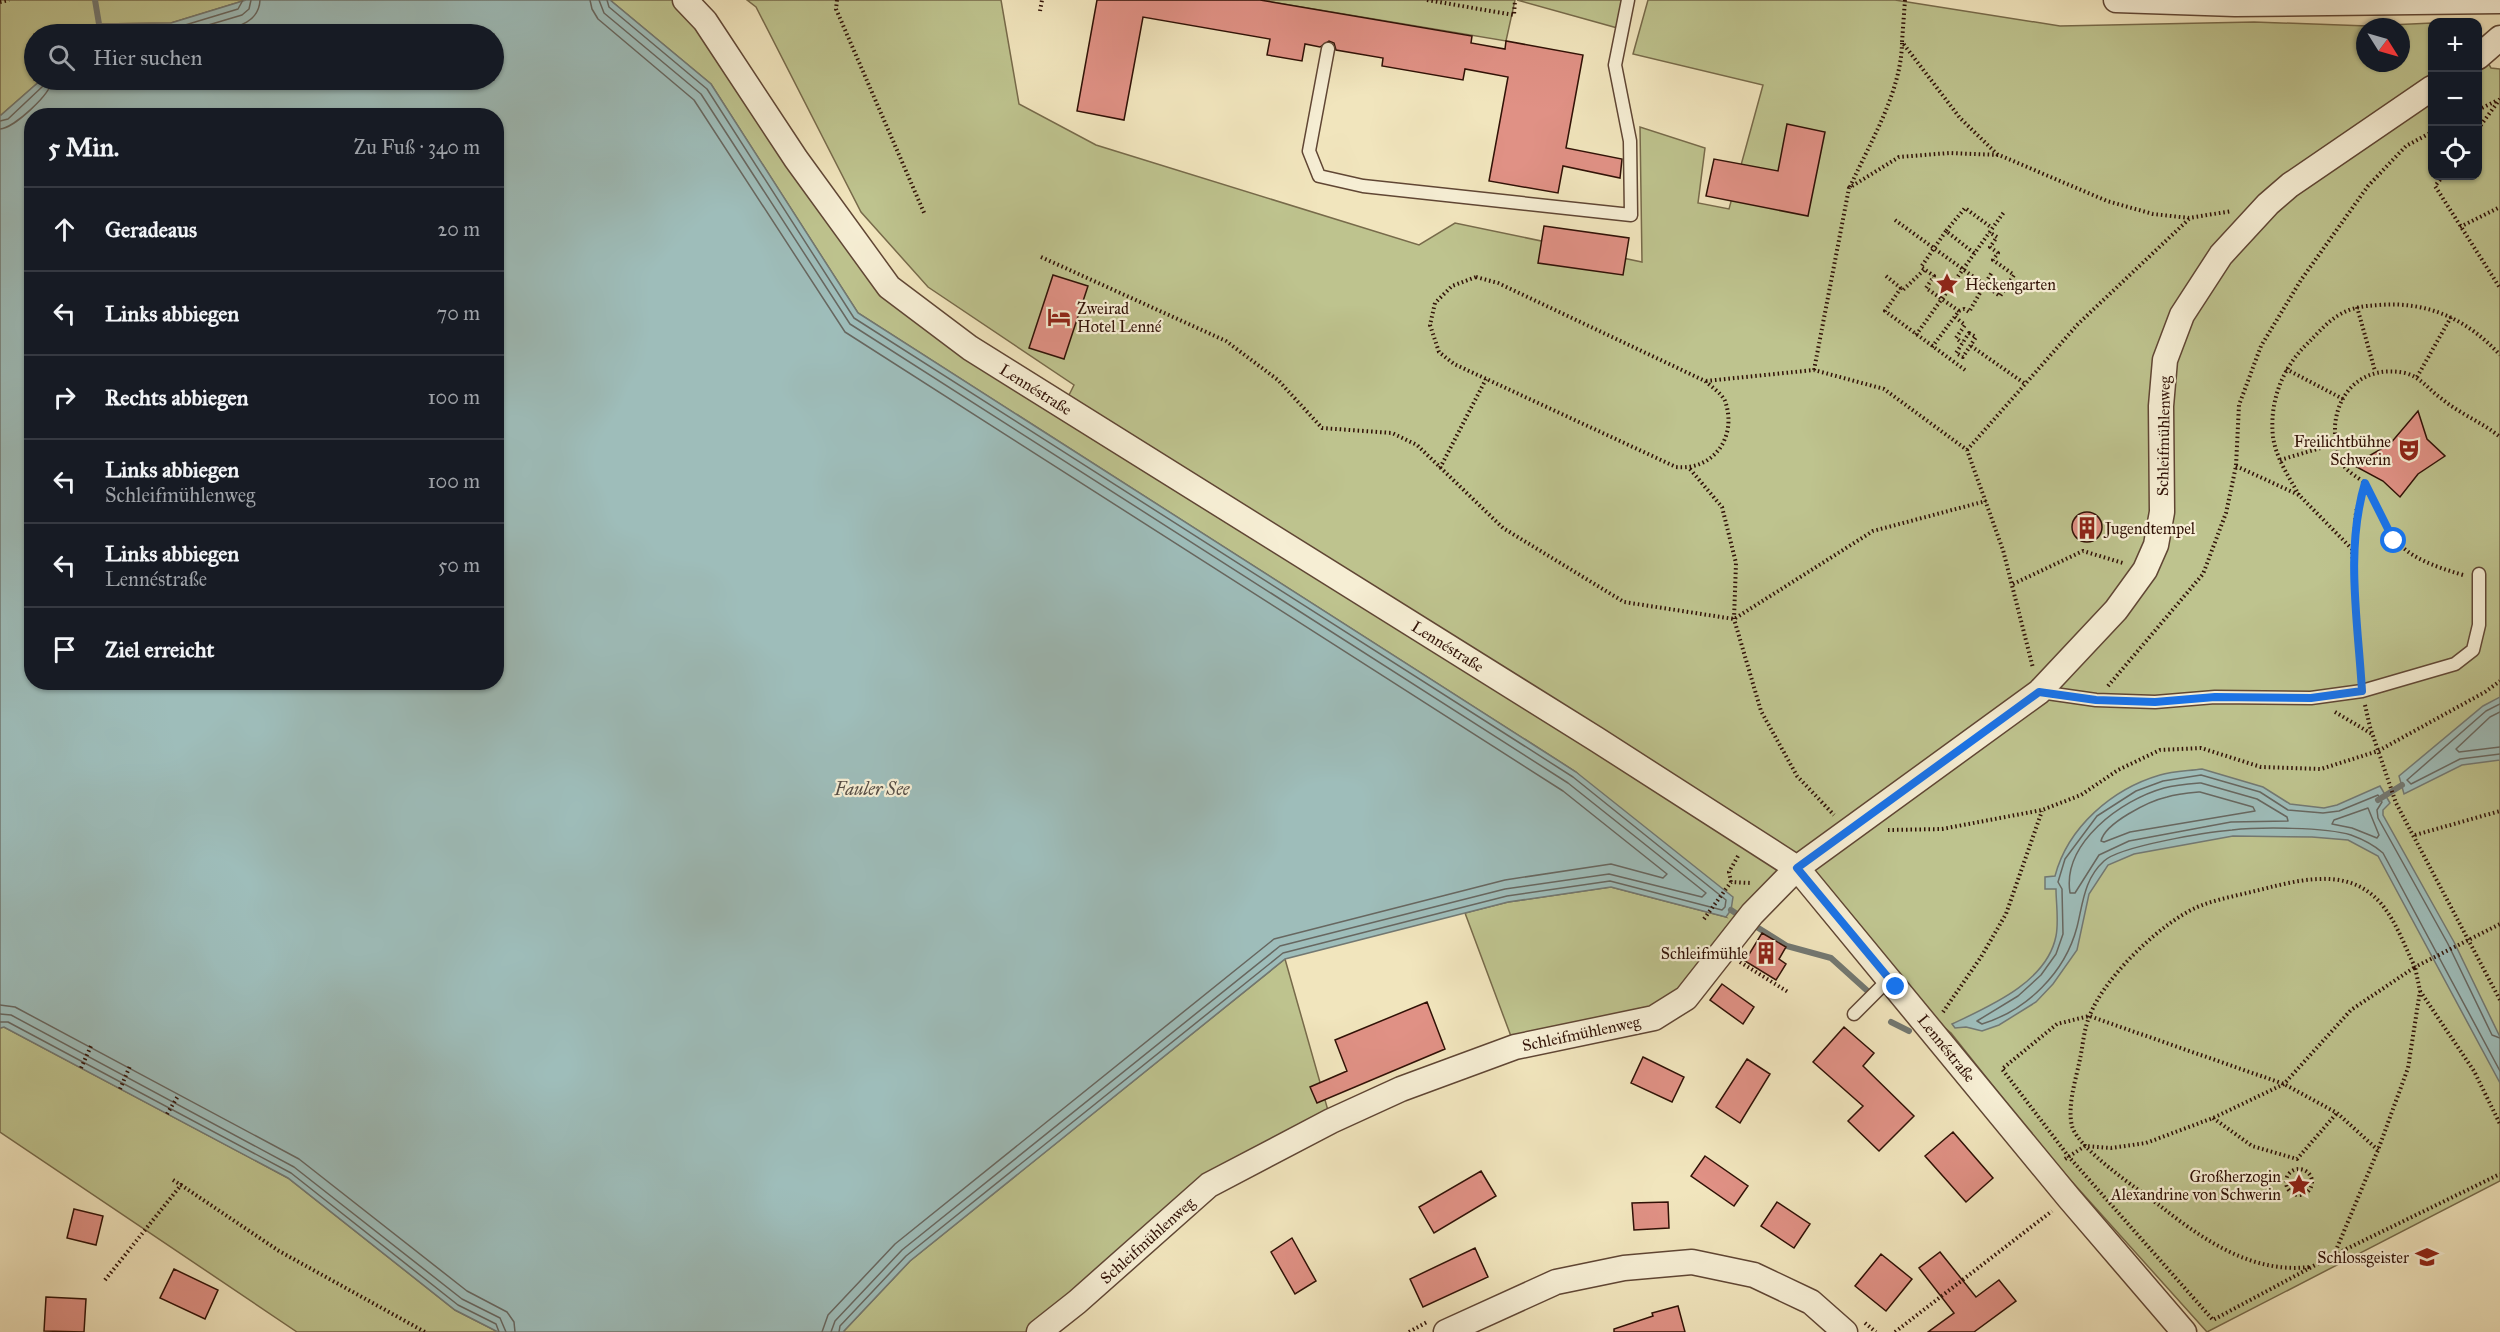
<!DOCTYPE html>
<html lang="de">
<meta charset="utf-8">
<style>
:root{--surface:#171b24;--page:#20242c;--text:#f1f3f6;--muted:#9ea1a6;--line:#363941}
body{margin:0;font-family:"IM FELL Great Primer",serif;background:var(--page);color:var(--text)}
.controls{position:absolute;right:18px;top:18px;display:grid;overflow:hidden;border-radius:12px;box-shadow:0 2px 4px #0004}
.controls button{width:54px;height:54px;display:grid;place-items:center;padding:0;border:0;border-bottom:2px solid var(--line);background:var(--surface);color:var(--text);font:30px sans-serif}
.compass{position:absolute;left:2356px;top:18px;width:54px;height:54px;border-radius:50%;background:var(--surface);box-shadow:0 2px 4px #0004;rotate:127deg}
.stop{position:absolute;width:18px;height:18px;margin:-14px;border:4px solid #1a73e8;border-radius:50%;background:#fff}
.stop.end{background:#1a73e8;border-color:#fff;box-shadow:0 2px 6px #0008}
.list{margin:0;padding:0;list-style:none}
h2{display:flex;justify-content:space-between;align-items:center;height:78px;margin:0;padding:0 24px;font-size:26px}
h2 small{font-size:20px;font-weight:400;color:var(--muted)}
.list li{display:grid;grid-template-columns:39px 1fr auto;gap:18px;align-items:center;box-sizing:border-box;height:84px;padding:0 24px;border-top:2px solid var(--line)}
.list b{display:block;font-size:22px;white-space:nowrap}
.list p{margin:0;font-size:20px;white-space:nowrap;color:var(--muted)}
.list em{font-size:20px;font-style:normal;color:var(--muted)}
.icon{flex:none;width:33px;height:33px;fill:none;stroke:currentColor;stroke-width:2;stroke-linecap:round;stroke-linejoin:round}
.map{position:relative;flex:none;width:2500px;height:1332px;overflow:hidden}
.search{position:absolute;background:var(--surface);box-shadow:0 2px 4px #0004;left:24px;top:24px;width:480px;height:66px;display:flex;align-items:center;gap:15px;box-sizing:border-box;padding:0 21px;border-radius:33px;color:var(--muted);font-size:22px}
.panel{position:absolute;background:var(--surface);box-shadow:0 2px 4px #0004;left:24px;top:108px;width:480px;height:582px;border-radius:24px}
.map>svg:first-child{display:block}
</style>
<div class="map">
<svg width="2500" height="1332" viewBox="0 0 2500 1332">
<rect width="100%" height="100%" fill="#f1e5bd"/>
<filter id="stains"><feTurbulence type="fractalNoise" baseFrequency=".00333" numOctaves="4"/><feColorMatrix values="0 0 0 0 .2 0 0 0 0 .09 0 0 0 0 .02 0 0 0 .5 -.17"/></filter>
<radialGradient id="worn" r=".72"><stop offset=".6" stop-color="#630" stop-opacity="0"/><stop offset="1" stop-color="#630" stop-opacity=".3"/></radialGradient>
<path fill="#bec38e" stroke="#776a4a" stroke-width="1.5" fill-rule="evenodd" d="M 0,0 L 246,0 L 171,23 L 99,24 L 88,34 L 34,34 L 34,80 L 41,80 L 0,116 Z
M 610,0 L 681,0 L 889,288 L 1066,401 L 1074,385 L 928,287 L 861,212 L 756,7 L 747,0 L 1001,0 L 1019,104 L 1096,145 L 1419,245 L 1455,223 L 1642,262 L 1640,127 L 1705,148 L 1698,203 L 1729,209 L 1763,85 L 1633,54 L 1648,0 L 1895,0 L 2060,26 L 2254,22 L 2368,26 L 2432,23 L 2432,176 L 2478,176 L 2478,46 L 2491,68 L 2500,69 L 2500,1181 L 2207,1332 L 2048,1155 L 1951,1033 L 1896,987 L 1798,869 L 1654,1018 L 1515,1047 L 1465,913 L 1508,902 L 1611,887 L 1726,917 L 1576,772 L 858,313 L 711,84 ZM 2365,27 L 2401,27 L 2401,63 L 2365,63 Z
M 1260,0 L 1515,0 L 1506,41 Z
M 1517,0 L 1628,0 L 1621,29 Z
M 1285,959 L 1331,1121 L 1209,1185 L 1039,1332 L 843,1332 L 910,1261 Z
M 4,1027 L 288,1178 L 455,1310 L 498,1332 L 297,1332 L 0,1132 L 0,1028 Z"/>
<path fill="#9ebdba" stroke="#727872" stroke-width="1.5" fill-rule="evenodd" d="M 246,0 L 610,0 L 711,84 L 858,313 L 1576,772 L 1733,897 L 1731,910 L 1726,917 L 1611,887 L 1508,902 L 1285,959 L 910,1261 L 843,1332 L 498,1332 L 455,1310 L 288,1178 L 4,1027 L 0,1028 L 0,116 L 41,80 L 494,80 L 494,34 L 88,34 L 99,24 L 171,23 ZM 32,116 L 496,116 L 496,682 L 32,682 Z
M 2500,697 L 2500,760 L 2462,765 L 2404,794 L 2399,776 L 2483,706 Z
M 2202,769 L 2263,787 L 2290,804 L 2324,808 L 2337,805 L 2380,786 L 2390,803 L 2383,810 L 2383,815 L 2454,942 L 2500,1037 L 2500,1083 L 2378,856 L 2348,840 L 2312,837 L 2233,836 L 2134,854 L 2108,865 L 2089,894 L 2077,950 L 2053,984 L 2036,1002 L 1999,1025 L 1982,1031 L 1966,1027 L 1955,1028 L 1952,1024 C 1990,1006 2047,982 2056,936 C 2059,921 2056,903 2056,889 L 2045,889 L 2045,877 L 2055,876 C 2068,827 2112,789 2160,775 C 2173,771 2188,771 2202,769 Z"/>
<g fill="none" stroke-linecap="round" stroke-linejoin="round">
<path stroke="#676760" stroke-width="1.5" d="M 590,0 L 592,9 L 598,19 L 694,100 L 845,332 L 1563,791 L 1667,874 L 1663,878 L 1611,864 L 1505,880 L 1274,939 L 895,1244 L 828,1315 L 822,1332
M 599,0 L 604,13 L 701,94 L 850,324 L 1568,783 L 1706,893 L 1702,897 L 1609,874 L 1505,889 L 1280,946 L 902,1250 L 835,1321 L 831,1332
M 607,0 L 609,7 L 707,89 L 854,318 L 1573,777 L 1726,900 L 1725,907 L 1722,910 L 1610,881 L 1507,896 L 1283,953 L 906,1256 L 840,1326 L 839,1332
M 97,34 L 102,30 L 172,29 L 238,9 L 243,0
M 178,34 L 242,15 L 249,9 L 251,0
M 209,34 C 230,28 259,26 260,0
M 0,121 L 8,119 L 43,86 L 45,80
M 0,129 C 14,128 51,94 52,80
M 2500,704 L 2486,711 L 2407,780 L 2411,784 L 2460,759 L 2500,754
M 2500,712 L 2490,717 L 2456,749 L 2459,752 L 2500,747
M 2201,783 L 2257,799 L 2287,817 L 2288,821 L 2231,822 L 2129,841 L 2099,855 L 2075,893 L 2070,893 C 2062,843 2121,800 2164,788 C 2176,785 2189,784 2201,783 Z
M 2200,792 L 2253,807 L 2255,811 L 2130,832 L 2104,842 L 2101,841 C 2105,823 2149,801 2167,797 C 2177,794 2189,793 2200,792 Z
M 2368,808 L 2379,835 L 2377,838 L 2352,828 L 2332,824 L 2334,820 Z
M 0,1005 L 15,1007 L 299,1159 L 467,1291 L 507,1312 L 514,1322 L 515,1332
M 0,1014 L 11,1015 L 294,1167 L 462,1299 L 500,1318 L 506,1332
M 0,1022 L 8,1022 L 291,1173 L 458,1305 L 496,1324 L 499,1332
M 2500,1038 L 2492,1035 L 2448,944 L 2378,818 L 2377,810 L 2382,802 L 2378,795 L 2339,811 L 2323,813 L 2288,810 L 2260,792 L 2201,775 L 2163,781 L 2136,791 L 2097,816 L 2065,859 L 2058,882 L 2062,889 L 2063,934 L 2056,954 L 2041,975 L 2018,996 L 1977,1021 L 1982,1024 C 2027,1010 2065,973 2077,927 C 2083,903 2084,879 2104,861 C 2120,846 2208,832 2232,830 C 2259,827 2326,827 2351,835 C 2362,839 2374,845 2383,853 L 2500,1071"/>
<path stroke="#727872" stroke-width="6" d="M 95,0 L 99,24
M 2378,800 L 2402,785
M 1731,910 L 1743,918
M 1752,924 L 1787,946 L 1831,958 L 1872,995
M 1891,1022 L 1909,1031"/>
</g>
<path fill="#e09185" stroke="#301106" stroke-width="1.5" d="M 1097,0 L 1260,0 L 1472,36 L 1471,43 L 1505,49 L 1506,41 L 1583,55 L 1566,148 L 1622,159 L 1620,178 L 1563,166 L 1558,193 L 1489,181 L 1508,77 L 1465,69 L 1463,80 L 1382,66 L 1383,58 L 1336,50 L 1334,43 L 1329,41 L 1320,47 L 1305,44 L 1302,61 L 1267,55 L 1270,39 L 1143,17 L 1124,120 L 1077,111 Z
M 1787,124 L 1825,132 L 1808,216 L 1706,196 L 1714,159 L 1778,171 Z
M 1544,226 L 1629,238 L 1623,275 L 1538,263 Z
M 1053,275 L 1088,286 L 1064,359 L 1029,348 Z
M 2418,411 L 2427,439 L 2445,456 L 2418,474 L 2400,497 L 2383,481 L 2353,465 L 2390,444 Z
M2072 527a15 15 0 1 1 30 0a15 15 0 1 1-30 0Z
M 1762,933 L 1786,947 L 1779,959 L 1786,964 L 1776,980 L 1745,961 Z
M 1722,984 L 1754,1007 L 1743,1024 L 1710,1000 Z
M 1427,1002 L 1445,1049 L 1317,1103 L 1310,1087 L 1347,1071 L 1335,1040 Z
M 1844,1027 L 1874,1053 L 1863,1066 L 1914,1116 L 1879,1151 L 1848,1121 L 1863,1106 L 1813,1062 Z
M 1643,1057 L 1684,1077 L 1672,1102 L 1631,1083 Z
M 1747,1059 L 1770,1074 L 1740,1123 L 1716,1107 Z
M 1953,1132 L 1993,1178 L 1966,1202 L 1925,1156 Z
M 1705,1156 L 1748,1186 L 1734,1206 L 1691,1176 Z
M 1481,1171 L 1496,1196 L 1434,1233 L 1419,1207 Z
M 1668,1202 L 1669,1228 L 1634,1230 L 1632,1203 Z
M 1777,1202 L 1810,1224 L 1794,1248 L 1761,1226 Z
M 74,1209 L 103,1216 L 96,1245 L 67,1238 Z
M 1292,1238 L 1316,1281 L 1295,1294 L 1271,1252 Z
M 1475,1248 L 1488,1277 L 1423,1307 L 1410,1279 Z
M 1940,1252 L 1976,1297 L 1999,1280 L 2016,1301 L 1974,1332 L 1928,1332 L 1954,1313 L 1919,1268 Z
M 1881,1254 L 1912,1279 L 1886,1311 L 1855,1286 Z
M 174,1269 L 218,1290 L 205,1319 L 160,1298 Z
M 46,1297 L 86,1299 L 84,1332 L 44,1331 Z
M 1678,1306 L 1685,1332 L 1614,1332 L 1614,1329 L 1653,1316 L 1652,1313 Z"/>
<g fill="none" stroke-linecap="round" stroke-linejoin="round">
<g stroke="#604634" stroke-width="15">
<path id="service" d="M 1328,49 L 1309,151 L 1319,176 L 1363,186 L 1631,215 L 1630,141 L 1615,65 L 1628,0
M 2040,692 L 2096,700 L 2155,702 L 2215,697 L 2311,698 L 2362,691 L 2455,664 L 2473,650 L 2479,625 L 2479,574
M 1854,1014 L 1889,979"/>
</g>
<g stroke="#604634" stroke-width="27">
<path id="minor" d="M 685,0 L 705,21 L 796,159 L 889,287 L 970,348 L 1596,739 L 1797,868 L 2069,1198 L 2184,1332
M 2116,0 L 2235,4 L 2500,1
M 2478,57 L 2500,38
M 1039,1332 L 1077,1302 L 1209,1185 L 1331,1121 L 1401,1089 L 1515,1047 L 1654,1018 L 1686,998 L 1752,914 L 1797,868 L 2039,692 L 2116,610 L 2145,570 L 2156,545 L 2162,512 L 2161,406 L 2165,360 L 2182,315 L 2221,255 L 2268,204 L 2290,185 L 2432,88
M 1446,1332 L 1556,1282 L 1624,1268 L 1692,1262 L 1754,1275 L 1811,1302 L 1845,1332"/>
</g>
<path stroke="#301106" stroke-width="4" stroke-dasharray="1.5 3" stroke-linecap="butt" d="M 837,0 L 836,9 L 925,215
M 1427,0 L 1514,15 L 1515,0
M 1905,0 L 1902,42 L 1960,118 L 1998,155
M 0,2 L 9,0
M 1040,11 L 1042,0
M 2478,110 L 2498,100
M 2478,129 L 2500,99
M 2443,176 L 2435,186 L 2500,288
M 1850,187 C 1870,142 1901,93 1902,43
M 1895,220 L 2000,296 L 2014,275 L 1993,260 L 1998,253 L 1990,247 L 1997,237 L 1989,232
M 2460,227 L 2500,207
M 1974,253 L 1946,231 L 1965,208 L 1992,228
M 1041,257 L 1226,341 L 1278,380 L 1322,428 L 1392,433 L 1417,445 L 1503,528 L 1624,602 L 1734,619 L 1873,531 L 1986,501
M 1886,276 L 1903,290 L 1925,269
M 1476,277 L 1498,283 L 1705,381 C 1711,386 1722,394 1725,401 C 1738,437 1713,471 1676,467 L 1454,364 L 1439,352 L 1430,325 L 1435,303 L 1452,286 Z
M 1901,288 L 1885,311 L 1965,370
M 2357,307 L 2375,371
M 1959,311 L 1964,309 L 1969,312 L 1992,272
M 1955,317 L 1965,325 L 1956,338 L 1962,343
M 1969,333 L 1976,337 L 1963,357 L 1956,353 Z
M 1916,335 L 2004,212
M 1971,346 L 2024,383
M 1932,347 L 1959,311 L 1926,288 L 1934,276 L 1921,267 L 1946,231 L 1944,230
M 2286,369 L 2343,399
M 1814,370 L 1849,188 L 1899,157 L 1949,153 L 1999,155 L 2107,201 L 2153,214 L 2189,218 L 2232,211
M 2417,377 L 2451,317
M 1706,381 L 1814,370 L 1884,389 L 1967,450 L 2003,550 L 2033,668
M 1967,450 L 2078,324 L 2189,219
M 2280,460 L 2334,444
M 2236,466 L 2299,495 L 2352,549 L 2361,677
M 1440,468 L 1486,379
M 1690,469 L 1722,507 L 1736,563 L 1734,619 L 1761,711 L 1797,776 L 1834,815
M 2365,484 C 2392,544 2399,556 2463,575
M 2299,495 C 2289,477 2276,458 2273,437 C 2269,401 2283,366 2309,342 C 2318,333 2328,321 2339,315 C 2352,307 2364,306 2379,305 C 2427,301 2467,319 2500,355
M 2353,551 L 2356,512 L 2365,483 C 2357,477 2345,470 2341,462 C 2334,450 2335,438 2335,426 C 2338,388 2367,365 2405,373 C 2421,377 2429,390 2442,399 C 2460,414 2482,422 2500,437
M 2013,584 L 2083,551 L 2123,563
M 2108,686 L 2203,574 L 2226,513 L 2236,466 L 2239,405 L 2261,346 L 2301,280 L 2368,186 L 2406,146 L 2432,132
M 2365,705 L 2370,727 L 2396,803 L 2500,1000
M 2335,712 L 2372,734
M 1888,830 L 1942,829 L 2042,810 L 2081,795 L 2118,770 L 2160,750 L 2201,748 L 2261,767 L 2321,769 L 2378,751 L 2485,692 L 2500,681
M 2415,835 L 2500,811
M 1731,882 L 1729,872 L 1738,856
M 1704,919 L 1731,882 L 1751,883
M 1740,962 L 1788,992
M 2420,991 L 2474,1071 L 2500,1124
M 1943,1012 L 1981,957 L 2006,914 L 2042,811
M 81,1068 L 91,1046
M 120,1089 L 130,1066
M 167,1114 L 178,1096
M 2213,1118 L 2252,1146 L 2297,1159 L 2337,1113
M 2065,1159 L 2085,1146 L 2111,1148 L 2146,1143 L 2213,1118 L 2284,1084 L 2351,1010 L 2415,967 L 2420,991 L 2408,1068 L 2378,1150 L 2334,1255 L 2213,1320 L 2069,1157 L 2002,1069 L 2057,1024 L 2089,1016 L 2284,1084 L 2337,1113 L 2378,1150
M2286 1182a13 13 0 1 1 26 0a13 13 0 1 1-26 0Z
M 173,1180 L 181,1185
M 2334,1255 L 2500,1174
M 2309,1267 C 2252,1274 2202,1239 2159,1205 C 2139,1190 2078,1149 2072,1126 C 2067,1106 2076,1079 2080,1059 C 2083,1045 2084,1028 2090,1015 C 2105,976 2166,917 2205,904 C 2226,897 2249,893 2271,887 C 2300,880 2336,872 2364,889 C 2391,905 2401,939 2415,967 L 2500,924
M 105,1280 L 181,1185 L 279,1251 L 425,1332
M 1865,1323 L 1876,1332
M 1409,1332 L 1427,1322
M 1895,1332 L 2052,1211"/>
<use href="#service" stroke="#f6eed4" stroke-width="12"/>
<use href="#minor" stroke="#f6eed4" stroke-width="24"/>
</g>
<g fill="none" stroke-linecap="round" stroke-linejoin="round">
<path stroke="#1a73e8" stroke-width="8" d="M 1896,987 L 1797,868 L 2039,692 L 2096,700 L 2155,702 L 2215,697 L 2311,698 L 2362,691 C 2358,622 2345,550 2365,483 L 2394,541"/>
</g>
<defs>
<g id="sight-bare" transform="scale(1.8)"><path d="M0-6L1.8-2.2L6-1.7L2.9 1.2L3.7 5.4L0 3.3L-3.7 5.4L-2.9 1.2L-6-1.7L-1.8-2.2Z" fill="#8f2418" stroke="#f6eed4" stroke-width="2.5" paint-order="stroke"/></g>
<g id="hotel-bare" transform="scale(1.8)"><path d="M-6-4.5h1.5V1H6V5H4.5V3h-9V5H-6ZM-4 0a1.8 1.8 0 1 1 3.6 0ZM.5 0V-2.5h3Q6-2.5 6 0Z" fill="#8f2418" stroke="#f6eed4" stroke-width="2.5" paint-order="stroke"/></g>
<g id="theatre-bare" transform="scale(1.8)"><path d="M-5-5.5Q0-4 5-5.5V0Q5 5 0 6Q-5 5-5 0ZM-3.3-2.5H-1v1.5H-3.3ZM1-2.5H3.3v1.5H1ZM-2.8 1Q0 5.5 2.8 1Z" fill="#8f2418" stroke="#f6eed4" stroke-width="2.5" paint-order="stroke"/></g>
<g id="building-bare" transform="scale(1.8)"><path d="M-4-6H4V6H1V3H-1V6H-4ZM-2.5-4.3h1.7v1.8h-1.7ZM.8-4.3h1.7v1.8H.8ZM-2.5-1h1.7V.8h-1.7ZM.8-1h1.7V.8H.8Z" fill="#8f2418" stroke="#f6eed4" stroke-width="2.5" paint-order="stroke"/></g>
<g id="school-bare" transform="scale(1.8)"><path d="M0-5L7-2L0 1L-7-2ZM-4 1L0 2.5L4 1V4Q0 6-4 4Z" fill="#8f2418" stroke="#f6eed4" stroke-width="2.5" paint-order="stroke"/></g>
</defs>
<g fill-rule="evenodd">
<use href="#sight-bare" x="1947" y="284"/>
<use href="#hotel-bare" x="1059" y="317"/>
<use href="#theatre-bare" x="2409" y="450"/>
<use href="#building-bare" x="2087" y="528"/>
<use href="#building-bare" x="1766" y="953"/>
<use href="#sight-bare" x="2299" y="1185"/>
<use href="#school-bare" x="2427" y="1257"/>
</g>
<g text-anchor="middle" stroke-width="4.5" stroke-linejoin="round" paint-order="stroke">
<g font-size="16" fill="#301106" stroke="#f6eed4" text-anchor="end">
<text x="1965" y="290" text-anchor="start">Heckengarten</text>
<text x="1077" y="314" text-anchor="start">Zweirad<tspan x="1077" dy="18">Hotel Lenné</tspan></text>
<text x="2391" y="447">Freilichtbühne<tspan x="2391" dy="18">Schwerin</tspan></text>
<text x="2105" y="534" text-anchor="start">Jugendtempel</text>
<text x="1748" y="959">Schleifmühle</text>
<text x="2281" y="1182">Großherzogin<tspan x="2281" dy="18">Alexandrine von Schwerin</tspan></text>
<text x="2409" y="1263">Schlossgeister</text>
</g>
<g font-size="16" fill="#301106" stroke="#f6eed4">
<text transform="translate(1036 389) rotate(32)" y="6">Lennéstraße</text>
<text transform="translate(2163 436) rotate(-89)" y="6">Schleifmühlenweg</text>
<text transform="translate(1448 646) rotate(32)" y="6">Lennéstraße</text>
<text transform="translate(1581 1033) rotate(-12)" y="6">Schleifmühlenweg</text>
<text transform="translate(1947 1048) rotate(51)" y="6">Lennéstraße</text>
<text transform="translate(1147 1240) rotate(-42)" y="6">Schleifmühlenweg</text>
</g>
<g font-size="18" font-style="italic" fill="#564d45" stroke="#f6eed4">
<text x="872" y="795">Fauler See</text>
</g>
</g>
<rect width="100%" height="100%" filter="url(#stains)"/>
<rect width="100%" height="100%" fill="url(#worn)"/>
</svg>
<div class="controls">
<button>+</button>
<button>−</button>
<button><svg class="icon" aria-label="locate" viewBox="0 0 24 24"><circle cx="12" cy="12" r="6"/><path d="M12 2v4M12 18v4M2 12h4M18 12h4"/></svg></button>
</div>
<svg class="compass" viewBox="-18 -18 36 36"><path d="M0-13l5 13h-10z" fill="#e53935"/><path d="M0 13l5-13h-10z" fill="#9ea1a6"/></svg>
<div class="stop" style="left:2394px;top:541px"></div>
<div class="stop end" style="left:1896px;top:987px"></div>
<div class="search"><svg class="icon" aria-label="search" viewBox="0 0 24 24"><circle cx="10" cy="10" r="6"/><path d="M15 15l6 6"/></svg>Hier suchen</div>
<section class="panel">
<h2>5 Min.<small>Zu Fuß · 340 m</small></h2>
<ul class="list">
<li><svg class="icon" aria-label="ahead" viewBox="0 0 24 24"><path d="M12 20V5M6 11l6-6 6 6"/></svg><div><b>Geradeaus</b></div><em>20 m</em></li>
<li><svg class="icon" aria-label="left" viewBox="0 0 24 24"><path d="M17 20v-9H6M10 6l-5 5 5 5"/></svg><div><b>Links abbiegen</b></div><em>70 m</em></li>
<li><svg class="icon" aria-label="right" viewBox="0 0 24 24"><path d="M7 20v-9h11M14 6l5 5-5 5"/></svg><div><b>Rechts abbiegen</b></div><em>100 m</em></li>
<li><svg class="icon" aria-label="left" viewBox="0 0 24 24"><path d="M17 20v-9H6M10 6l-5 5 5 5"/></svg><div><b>Links abbiegen</b><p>Schleifmühlenweg</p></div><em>100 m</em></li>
<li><svg class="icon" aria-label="left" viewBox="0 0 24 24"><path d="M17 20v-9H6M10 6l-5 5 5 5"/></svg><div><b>Links abbiegen</b><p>Lennéstraße</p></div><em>50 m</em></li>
<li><svg class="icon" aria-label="arrive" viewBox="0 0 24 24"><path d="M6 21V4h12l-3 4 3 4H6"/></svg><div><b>Ziel erreicht</b></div></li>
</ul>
</section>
</div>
